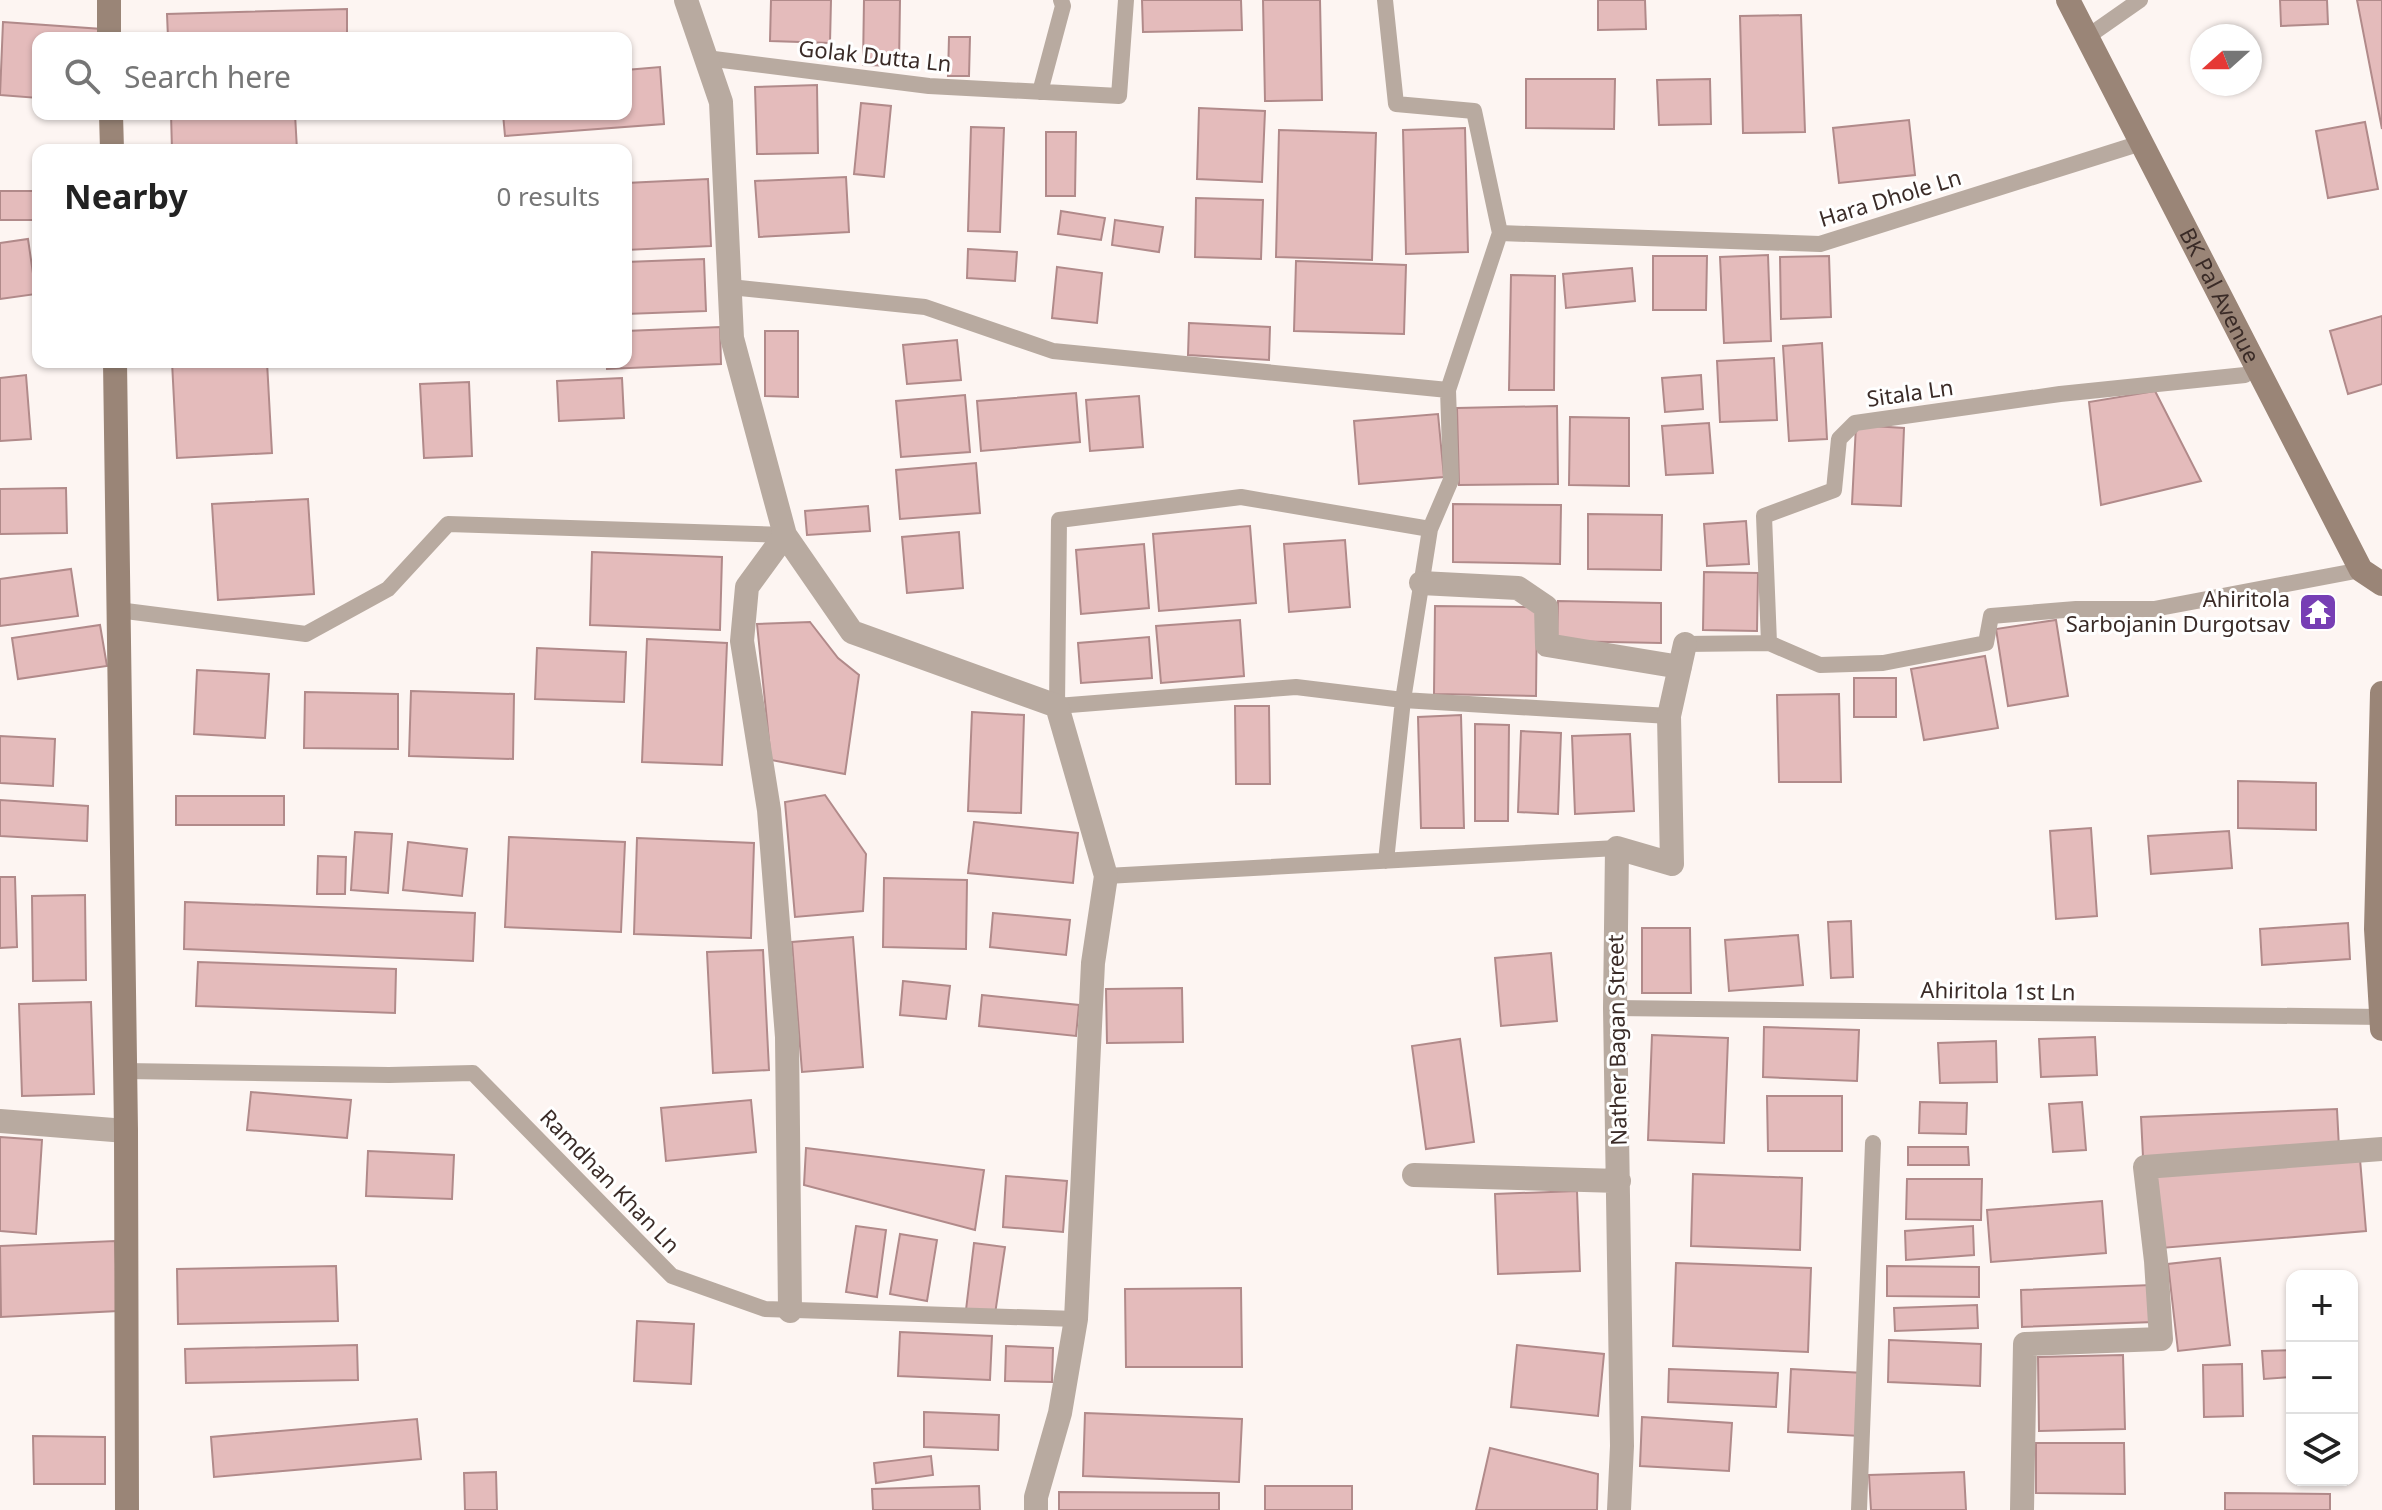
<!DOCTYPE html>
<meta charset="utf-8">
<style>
:root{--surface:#fff;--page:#f6f6f6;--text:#222;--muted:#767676;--line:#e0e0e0}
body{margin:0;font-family:"Noto Sans",sans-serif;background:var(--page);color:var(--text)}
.controls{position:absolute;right:24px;bottom:24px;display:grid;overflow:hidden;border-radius:16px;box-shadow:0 2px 6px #0004}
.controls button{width:72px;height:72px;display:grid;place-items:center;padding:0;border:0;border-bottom:2px solid var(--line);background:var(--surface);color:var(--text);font:40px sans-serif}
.compass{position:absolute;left:2190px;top:24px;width:72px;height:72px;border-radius:50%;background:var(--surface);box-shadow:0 2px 6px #0004;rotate:249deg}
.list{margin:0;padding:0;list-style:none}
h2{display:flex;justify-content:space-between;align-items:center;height:104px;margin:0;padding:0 32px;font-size:34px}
h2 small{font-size:26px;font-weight:400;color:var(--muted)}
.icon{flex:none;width:44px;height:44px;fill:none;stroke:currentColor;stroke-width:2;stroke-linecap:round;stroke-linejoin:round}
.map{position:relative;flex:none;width:2382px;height:1510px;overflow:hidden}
.search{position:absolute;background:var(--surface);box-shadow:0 2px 6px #0004;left:32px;top:32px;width:600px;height:88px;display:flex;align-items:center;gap:20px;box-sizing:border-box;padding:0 28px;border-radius:16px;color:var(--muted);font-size:30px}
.panel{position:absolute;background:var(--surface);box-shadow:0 2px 6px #0004;left:32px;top:144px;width:600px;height:224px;border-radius:16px}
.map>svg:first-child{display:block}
</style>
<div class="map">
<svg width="2382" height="1510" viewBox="0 0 2382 1510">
<rect width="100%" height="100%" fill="#fdf5f2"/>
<path fill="#e4bbbb" stroke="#b18a8a" stroke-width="2" d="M 771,0 L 831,0 L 830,43 L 770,41 Z
M 864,0 L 900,0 L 899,66 L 863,65 Z
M 1142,0 L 1241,0 L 1242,30 L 1143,32 Z
M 1263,0 L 1320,0 L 1322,100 L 1265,101 Z
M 1598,0 L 1645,0 L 1646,29 L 1598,30 Z
M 2280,0 L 2327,0 L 2328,24 L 2281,26 Z
M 2357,0 L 2382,0 L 2382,129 Z
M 347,9 L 347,38 L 168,38 L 167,14 Z
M 1801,15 L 1805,132 L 1743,133 L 1740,16 Z
M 3,22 L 102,29 L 101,38 L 38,38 L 38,98 L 0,95 Z
M 949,37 L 970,37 L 969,76 L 948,76 Z
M 660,67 L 664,124 L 505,136 L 503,114 L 626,114 L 626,70 Z
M 1526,79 L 1615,79 L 1614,129 L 1526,128 Z
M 1710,79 L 1711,124 L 1659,125 L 1657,80 Z
M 817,85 L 818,153 L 757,154 L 755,87 Z
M 861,103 L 891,106 L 884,177 L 854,174 Z
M 1199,108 L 1265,111 L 1262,182 L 1197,179 Z
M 171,114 L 295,114 L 297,150 L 172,150 Z
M 1909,120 L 1915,175 L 1839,183 L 1833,128 Z
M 2365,122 L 2378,189 L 2328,198 L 2316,131 Z
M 971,127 L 1004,128 L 1000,232 L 968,231 Z
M 1465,128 L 1468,252 L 1406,254 L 1403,130 Z
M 1279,130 L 1376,133 L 1372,260 L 1276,257 Z
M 1046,132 L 1076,132 L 1075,196 L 1046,196 Z
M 846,177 L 849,232 L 759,237 L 755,181 Z
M 708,179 L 711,246 L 626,250 L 626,183 Z
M 0,191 L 38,191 L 38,220 L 0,220 Z
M 1196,198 L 1263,200 L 1261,259 L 1195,257 Z
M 1061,211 L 1105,218 L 1101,240 L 1058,234 Z
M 1115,220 L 1163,227 L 1159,252 L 1112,245 Z
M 28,239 L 36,294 L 0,299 L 0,243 Z
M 968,249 L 1017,252 L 1015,281 L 967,278 Z
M 1768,255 L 1771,341 L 1724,343 L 1720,257 Z
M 1653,256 L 1707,256 L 1706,310 L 1653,310 Z
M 1829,256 L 1831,317 L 1781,319 L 1780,257 Z
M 704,259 L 706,311 L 626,314 L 626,262 Z
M 1296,261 L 1406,265 L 1404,334 L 1294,331 Z
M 1057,267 L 1102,273 L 1097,323 L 1052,318 Z
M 1632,268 L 1635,301 L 1566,308 L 1563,274 Z
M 1511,275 L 1555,276 L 1554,390 L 1509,390 Z
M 2382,316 L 2382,384 L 2348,394 L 2330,331 Z
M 1189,323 L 1270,327 L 1269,360 L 1188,355 Z
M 720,327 L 721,364 L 607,369 L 607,362 L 626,362 L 626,331 Z
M 765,331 L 798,331 L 798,397 L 765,396 Z
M 957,340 L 961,380 L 907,384 L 903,345 Z
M 1822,343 L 1827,439 L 1789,441 L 1783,346 Z
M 1774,358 L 1777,420 L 1720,422 L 1717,361 Z
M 172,362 L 267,362 L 272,453 L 177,458 Z
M 26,375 L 31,439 L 0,441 L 0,378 Z
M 1701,375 L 1703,409 L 1665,412 L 1662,378 Z
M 622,378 L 624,418 L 559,421 L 557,381 Z
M 469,382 L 472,456 L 424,458 L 420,384 Z
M 2155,391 L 2201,481 L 2101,505 L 2089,402 Z
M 1076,393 L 1080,442 L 981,451 L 977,401 Z
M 965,395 L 970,452 L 901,457 L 896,401 Z
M 1139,396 L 1143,447 L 1090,451 L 1086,400 Z
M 1557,406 L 1558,484 L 1459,485 L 1457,408 Z
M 1438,414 L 1444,477 L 1359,484 L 1354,421 Z
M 1570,417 L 1629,418 L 1629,486 L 1569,485 Z
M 1709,423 L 1713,473 L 1666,475 L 1662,426 Z
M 1856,425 L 1904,428 L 1901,506 L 1852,504 Z
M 976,463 L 980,513 L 900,519 L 896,470 Z
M 66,488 L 67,533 L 0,534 L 0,489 Z
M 308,499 L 314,594 L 218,600 L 212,504 Z
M 1453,504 L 1561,505 L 1560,564 L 1453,562 Z
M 868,506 L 870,531 L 807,535 L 805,511 Z
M 1588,514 L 1662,515 L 1661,570 L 1588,569 Z
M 1746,521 L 1749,564 L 1707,566 L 1704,524 Z
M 1250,526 L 1256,603 L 1159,611 L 1153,534 Z
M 959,532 L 963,588 L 907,593 L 902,537 Z
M 1345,540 L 1350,607 L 1289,612 L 1284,544 Z
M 1144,544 L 1149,608 L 1081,614 L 1076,550 Z
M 592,552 L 722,557 L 720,630 L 590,625 Z
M 71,569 L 78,616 L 0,626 L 0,579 Z
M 1704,572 L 1758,573 L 1757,631 L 1703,630 Z
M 1558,601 L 1661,603 L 1661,643 L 1557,641 Z
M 1435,606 L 1537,607 L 1536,696 L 1434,694 Z
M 1240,620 L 1244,676 L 1161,683 L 1156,626 Z
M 2056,620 L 2068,696 L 2008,706 L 1996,629 Z
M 810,622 L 838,658 L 859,675 L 845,774 L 771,760 L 757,624 Z
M 100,625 L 107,666 L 18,679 L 12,638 Z
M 1149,637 L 1152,678 L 1081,683 L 1078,643 Z
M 647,639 L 727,643 L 722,765 L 642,762 Z
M 537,648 L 626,652 L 624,702 L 535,699 Z
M 1985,656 L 1998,728 L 1924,740 L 1911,669 Z
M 197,670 L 269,674 L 265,738 L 194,734 Z
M 1854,678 L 1896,678 L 1896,717 L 1854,717 Z
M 411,691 L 514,694 L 513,759 L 409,756 Z
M 305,692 L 398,694 L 398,749 L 304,748 Z
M 1839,694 L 1841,782 L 1779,782 L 1777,695 Z
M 1235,706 L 1269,706 L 1270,784 L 1236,784 Z
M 972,712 L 1024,715 L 1021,813 L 968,811 Z
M 1461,715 L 1464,828 L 1421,828 L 1418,717 Z
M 1475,724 L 1509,725 L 1508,821 L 1475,821 Z
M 1521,731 L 1561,733 L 1558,814 L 1518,812 Z
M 1630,734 L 1634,811 L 1575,814 L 1572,736 Z
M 0,736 L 55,739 L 53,786 L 0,783 Z
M 2238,781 L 2316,783 L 2316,830 L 2238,828 Z
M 825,795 L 866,854 L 863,911 L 795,917 L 785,802 Z
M 176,796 L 284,796 L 284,825 L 176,825 Z
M 0,800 L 88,806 L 87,841 L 0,836 Z
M 974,822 L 1078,833 L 1073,883 L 968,873 Z
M 2091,828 L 2097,916 L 2056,919 L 2050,831 Z
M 2229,831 L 2232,868 L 2151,874 L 2148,836 Z
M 355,832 L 392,834 L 388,893 L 351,890 Z
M 509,837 L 625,842 L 621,932 L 505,927 Z
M 637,838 L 754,843 L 751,938 L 634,934 Z
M 408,842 L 467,849 L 462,896 L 403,890 Z
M 318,856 L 346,857 L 345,894 L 317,894 Z
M 0,877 L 15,877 L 17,947 L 0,948 Z
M 884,878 L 967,880 L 966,949 L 883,947 Z
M 85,895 L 86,980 L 33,981 L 32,896 Z
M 185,902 L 475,913 L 473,961 L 184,949 Z
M 993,913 L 1070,920 L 1066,955 L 990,947 Z
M 1851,921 L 1853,977 L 1831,978 L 1828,922 Z
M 2348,923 L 2350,959 L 2262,965 L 2260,929 Z
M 1642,928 L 1690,928 L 1691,993 L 1642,993 Z
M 1798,935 L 1803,985 L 1729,991 L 1725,940 Z
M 853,937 L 863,1067 L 802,1072 L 792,942 Z
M 763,950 L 769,1070 L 713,1073 L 707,952 Z
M 1551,953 L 1557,1021 L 1501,1026 L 1495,958 Z
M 198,962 L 396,969 L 395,1013 L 196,1006 Z
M 903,981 L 950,986 L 946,1019 L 900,1015 Z
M 1182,988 L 1183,1042 L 1107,1043 L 1106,989 Z
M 982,995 L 1079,1005 L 1076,1036 L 979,1026 Z
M 91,1002 L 94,1094 L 22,1096 L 19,1004 Z
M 1764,1027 L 1859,1030 L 1857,1081 L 1763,1077 Z
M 1652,1035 L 1728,1038 L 1724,1143 L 1648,1140 Z
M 2095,1037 L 2097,1075 L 2041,1077 L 2039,1039 Z
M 1460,1039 L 1474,1142 L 1426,1149 L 1412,1046 Z
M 1996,1041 L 1997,1082 L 1940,1083 L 1938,1043 Z
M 251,1092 L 351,1100 L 347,1138 L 247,1130 Z
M 1767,1096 L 1842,1096 L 1842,1151 L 1768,1151 Z
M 751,1100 L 756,1152 L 666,1161 L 661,1108 Z
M 1920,1102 L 1967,1103 L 1966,1134 L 1919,1133 Z
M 2082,1102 L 2086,1150 L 2053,1152 L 2049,1104 Z
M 2337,1109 L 2339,1148 L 2143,1157 L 2141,1117 Z
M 0,1137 L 42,1140 L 36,1234 L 0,1231 Z
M 1908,1147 L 1968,1147 L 1969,1165 L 1908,1165 Z
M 806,1148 L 984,1170 L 975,1230 L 804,1185 Z
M 368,1151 L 454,1155 L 452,1199 L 366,1196 Z
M 2360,1159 L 2366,1231 L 2161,1248 L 2155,1176 Z
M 1693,1174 L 1802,1178 L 1800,1250 L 1691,1246 Z
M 1006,1176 L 1067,1181 L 1063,1232 L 1003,1227 Z
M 1907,1179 L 1982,1179 L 1981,1220 L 1906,1219 Z
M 1577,1191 L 1580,1271 L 1498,1274 L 1495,1194 Z
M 2102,1201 L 2106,1253 L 1991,1262 L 1987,1210 Z
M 856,1226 L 886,1230 L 877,1297 L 846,1292 Z
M 1973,1226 L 1974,1255 L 1906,1260 L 1905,1231 Z
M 900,1234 L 937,1240 L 927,1301 L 890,1294 Z
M 115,1241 L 118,1311 L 1,1317 L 0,1246 Z
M 974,1243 L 1005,1247 L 995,1314 L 966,1310 Z
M 2220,1258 L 2230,1345 L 2178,1351 L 2168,1264 Z
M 1676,1263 L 1811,1268 L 1808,1352 L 1673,1346 Z
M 336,1266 L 338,1321 L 178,1324 L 177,1269 Z
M 1887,1266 L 1979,1267 L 1979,1297 L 1887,1296 Z
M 2152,1285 L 2153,1322 L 2022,1327 L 2021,1290 Z
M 1241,1288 L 1242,1367 L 1126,1367 L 1125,1289 Z
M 1977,1305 L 1978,1328 L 1895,1331 L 1894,1308 Z
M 637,1321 L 694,1324 L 691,1384 L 634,1381 Z
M 900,1332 L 992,1336 L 990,1380 L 898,1376 Z
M 1889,1340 L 1981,1344 L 1980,1386 L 1888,1382 Z
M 357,1345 L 358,1380 L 186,1383 L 185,1349 Z
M 1517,1345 L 1604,1354 L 1598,1416 L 1511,1407 Z
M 1006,1346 L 1053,1348 L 1052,1382 L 1005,1381 Z
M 2292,1350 L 2292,1377 L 2264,1379 L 2262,1351 Z
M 2123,1355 L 2125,1429 L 2039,1431 L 2038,1357 Z
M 2242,1364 L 2243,1416 L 2204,1417 L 2203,1365 Z
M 1669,1369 L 1778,1373 L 1776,1407 L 1668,1402 Z
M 1791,1369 L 1864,1373 L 1860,1436 L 1788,1432 Z
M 924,1412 L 999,1415 L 998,1450 L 924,1447 Z
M 1085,1413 L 1242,1419 L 1239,1482 L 1083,1476 Z
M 1642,1417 L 1732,1423 L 1729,1471 L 1640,1466 Z
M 417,1419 L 421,1459 L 214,1477 L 211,1437 Z
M 33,1436 L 105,1437 L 105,1484 L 34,1484 Z
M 2036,1443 L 2124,1443 L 2125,1494 L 2036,1493 Z
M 1490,1448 L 1598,1474 L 1597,1510 L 1476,1510 Z
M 931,1456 L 933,1475 L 876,1483 L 874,1463 Z
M 496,1472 L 497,1510 L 465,1510 L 464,1473 Z
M 1964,1472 L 1966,1510 L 1871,1510 L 1869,1475 Z
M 979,1486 L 980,1510 L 873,1510 L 872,1489 Z
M 1265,1486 L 1352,1486 L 1352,1510 L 1265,1510 Z
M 1059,1492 L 1219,1493 L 1219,1510 L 1059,1510 Z
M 2225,1493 L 2330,1494 L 2330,1510 L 2225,1510 Z"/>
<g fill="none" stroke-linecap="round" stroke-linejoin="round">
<path stroke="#b8aaa0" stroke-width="16" d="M 1385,0 L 1396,104 L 1474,111 L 1500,233 L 1448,390 L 1451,480 L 1430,529 L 1403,700 L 1386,861
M 2087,37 L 2140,0
M 706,58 L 929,86 L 1119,96 L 1126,0
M 1040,92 L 1063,6 L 1061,0
M 1500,233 L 1820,244 L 2141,143
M 730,287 L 925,307 L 1053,351 L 1448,390
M 1430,529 L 1241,497 L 1059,520 L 1057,706 L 1296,687 L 1403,700 L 1669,716
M 118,610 L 306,634 L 388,589 L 448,524 L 785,535
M 1769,643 L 1764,516 L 1834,490 L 1839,439 L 1855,423 L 2060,394 L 2245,375
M 1685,644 L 1769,643 L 1820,665 L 1883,663 L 1986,643 L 1991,616 L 2076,609 L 2154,609 L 2361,570
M 1106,876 L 1617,848
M 1615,1008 L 2382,1017
M 125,1071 L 389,1075 L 473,1073 L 672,1276 L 765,1309 L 1076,1319
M 1859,1510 L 1873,1143"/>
<path stroke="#b8aaa0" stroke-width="24" d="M 686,0 L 721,102 L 732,338 L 785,535 L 852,632 L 1057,706 L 1106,876 L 1093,963 L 1076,1319 L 1060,1413 L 1036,1497 L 1036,1510
M 785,535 L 747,587 L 742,641 L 769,810 L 787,1037 L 790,1311
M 1421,583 L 1518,588 L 1546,607 L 1547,645 L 1680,667
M 0,1121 L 126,1131
M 1414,1175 L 1619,1181
M 1619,1510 L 1622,1446 L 1615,1008 L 1617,848 L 1672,864 L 1669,716 L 1685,644
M 2022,1510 L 2025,1344 L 2161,1339 L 2156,1261 L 2145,1167 L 2382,1149"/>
<g stroke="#9a8577" stroke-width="24">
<path d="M 109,0 L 109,38"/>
<path id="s1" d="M 2068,0 L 2361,570 L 2382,584"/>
<path d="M 111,114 L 112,150"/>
<path d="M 115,362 L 126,1131 L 127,1510"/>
<path d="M 2382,693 L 2376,929 L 2382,1029"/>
</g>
</g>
<defs>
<g id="temple-square" transform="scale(2)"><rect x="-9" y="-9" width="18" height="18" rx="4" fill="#773eb4" stroke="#fff"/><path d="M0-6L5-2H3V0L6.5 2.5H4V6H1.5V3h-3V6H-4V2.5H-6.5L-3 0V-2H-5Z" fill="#fff"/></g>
</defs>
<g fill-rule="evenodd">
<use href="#temple-square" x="2318" y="612"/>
</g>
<g text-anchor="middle" stroke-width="6" stroke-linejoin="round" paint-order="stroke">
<g font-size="22" fill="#3a2b27" stroke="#fff">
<text transform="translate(875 56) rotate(6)" y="8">Golak Dutta Ln</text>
<text transform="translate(1890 198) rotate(-17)" y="8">Hara Dhole Ln</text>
<text dy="8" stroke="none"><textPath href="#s1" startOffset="332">BK Pal Avenue</textPath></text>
<text transform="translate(1910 393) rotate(-8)" y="8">Sitala Ln</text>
<text transform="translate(1998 991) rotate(1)" y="8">Ahiritola 1st Ln</text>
<text transform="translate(1617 1040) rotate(-91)" y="8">Nather Bagan Street</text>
<text transform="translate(610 1181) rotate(46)" y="8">Ramdhan Khan Ln</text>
</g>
<g font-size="22" fill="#3a2b27" stroke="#fff" text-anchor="end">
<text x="2290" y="607">Ahiritola<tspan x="2290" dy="25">Sarbojanin Durgotsav</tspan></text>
</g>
</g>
</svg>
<div class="controls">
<button>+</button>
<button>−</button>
<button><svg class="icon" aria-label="layers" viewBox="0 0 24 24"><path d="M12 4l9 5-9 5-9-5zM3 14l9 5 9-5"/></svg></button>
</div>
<svg class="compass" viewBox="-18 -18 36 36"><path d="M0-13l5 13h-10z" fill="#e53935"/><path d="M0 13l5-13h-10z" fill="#767676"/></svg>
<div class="search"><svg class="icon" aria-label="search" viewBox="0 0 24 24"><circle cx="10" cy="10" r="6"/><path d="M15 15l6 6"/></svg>Search here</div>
<section class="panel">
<h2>Nearby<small>0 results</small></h2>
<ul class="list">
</ul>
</section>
</div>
